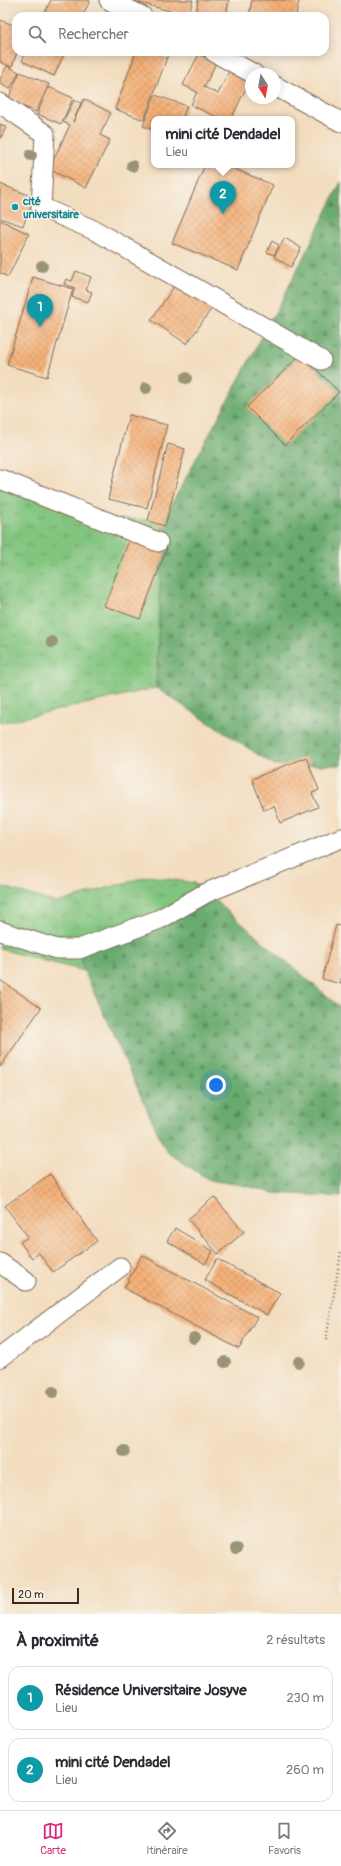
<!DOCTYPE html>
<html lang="fr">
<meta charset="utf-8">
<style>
:root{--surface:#fff;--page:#f2f2f3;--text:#2b2b33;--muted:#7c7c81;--line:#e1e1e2;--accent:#db2777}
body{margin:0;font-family:Pangolin,sans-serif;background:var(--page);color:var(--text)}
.compass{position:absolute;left:245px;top:68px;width:36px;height:36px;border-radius:50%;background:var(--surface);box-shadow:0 2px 10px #0003;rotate:169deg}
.scale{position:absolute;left:12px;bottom:10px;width:67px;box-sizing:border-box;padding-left:4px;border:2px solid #3b2a1e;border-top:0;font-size:11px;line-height:14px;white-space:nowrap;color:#3b2a1e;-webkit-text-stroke:3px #f7f3e8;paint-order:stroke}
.you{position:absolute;left:216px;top:1085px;width:14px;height:14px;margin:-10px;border:3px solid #fff;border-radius:50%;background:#1a73e8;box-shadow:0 0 0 6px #1a73e833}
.badge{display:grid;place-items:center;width:26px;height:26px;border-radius:50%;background:var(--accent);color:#fff;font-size:13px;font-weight:700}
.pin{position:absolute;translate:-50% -33px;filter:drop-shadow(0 1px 2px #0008)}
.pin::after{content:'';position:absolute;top:21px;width:14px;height:12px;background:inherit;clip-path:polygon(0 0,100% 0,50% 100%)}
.popup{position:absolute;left:151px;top:116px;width:144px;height:52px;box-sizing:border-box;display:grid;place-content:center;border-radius:8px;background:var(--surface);filter:drop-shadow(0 1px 3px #0005);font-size:13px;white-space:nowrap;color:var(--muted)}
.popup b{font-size:15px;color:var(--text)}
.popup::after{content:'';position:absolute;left:50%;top:100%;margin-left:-8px;border:8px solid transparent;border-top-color:var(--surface)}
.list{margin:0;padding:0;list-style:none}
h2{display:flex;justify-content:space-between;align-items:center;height:52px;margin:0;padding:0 16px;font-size:17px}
h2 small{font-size:13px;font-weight:400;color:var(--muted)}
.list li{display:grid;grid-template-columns:26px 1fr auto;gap:12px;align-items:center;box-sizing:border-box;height:64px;margin:0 8px 8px;padding:0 8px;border:1px solid var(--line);border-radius:12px}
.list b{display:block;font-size:15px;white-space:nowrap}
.list p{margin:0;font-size:13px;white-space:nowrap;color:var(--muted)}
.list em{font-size:13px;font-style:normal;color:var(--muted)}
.icon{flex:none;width:22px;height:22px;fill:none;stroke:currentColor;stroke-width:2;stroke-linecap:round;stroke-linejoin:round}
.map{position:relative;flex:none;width:341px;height:1614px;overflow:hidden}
.search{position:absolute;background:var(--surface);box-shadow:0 2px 10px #0003;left:12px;right:12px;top:12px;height:44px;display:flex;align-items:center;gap:10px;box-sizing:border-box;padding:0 14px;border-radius:12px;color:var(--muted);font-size:15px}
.sheet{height:196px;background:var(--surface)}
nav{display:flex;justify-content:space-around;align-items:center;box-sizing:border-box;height:56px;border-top:1px solid var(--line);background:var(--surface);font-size:11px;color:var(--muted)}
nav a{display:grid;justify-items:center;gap:2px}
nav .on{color:var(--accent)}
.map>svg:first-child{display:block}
</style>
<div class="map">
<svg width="341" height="1614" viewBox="0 0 341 1614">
<defs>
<pattern id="grass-tufts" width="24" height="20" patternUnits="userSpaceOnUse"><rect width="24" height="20" fill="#82c57f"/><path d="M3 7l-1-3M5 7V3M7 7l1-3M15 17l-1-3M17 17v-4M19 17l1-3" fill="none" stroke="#6ca067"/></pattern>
<pattern id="forest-firs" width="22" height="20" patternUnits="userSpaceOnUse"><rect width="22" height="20" fill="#69aa6e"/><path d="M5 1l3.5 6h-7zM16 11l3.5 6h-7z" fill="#588b5a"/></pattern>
<pattern id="building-cross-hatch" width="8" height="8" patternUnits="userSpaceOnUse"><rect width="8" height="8" fill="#f4b179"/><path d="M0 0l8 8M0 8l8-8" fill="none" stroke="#d29868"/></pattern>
</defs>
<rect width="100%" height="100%" fill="#f7f3e8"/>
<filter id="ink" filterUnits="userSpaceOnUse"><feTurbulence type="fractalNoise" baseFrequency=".025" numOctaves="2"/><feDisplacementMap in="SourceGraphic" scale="8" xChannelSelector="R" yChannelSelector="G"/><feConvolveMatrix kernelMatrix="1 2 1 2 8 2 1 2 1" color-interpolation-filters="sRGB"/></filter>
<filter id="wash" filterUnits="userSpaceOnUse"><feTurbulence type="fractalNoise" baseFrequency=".012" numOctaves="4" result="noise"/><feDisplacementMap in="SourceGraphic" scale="16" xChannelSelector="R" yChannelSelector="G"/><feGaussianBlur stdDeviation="0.9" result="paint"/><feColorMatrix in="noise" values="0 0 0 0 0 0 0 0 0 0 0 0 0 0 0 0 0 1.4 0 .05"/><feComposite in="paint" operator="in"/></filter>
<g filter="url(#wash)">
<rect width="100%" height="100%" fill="#f3ddbf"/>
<path fill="url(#grass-tufts)" stroke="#5e784e" d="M 0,482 L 88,518 L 163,520 L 156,688 L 0,723 Z
M 148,876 L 194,883 L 206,893 L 79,950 L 84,971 L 0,949 L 0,886 L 57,903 Z"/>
<path fill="url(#forest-firs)" stroke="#526a46" d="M 341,182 L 341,765 L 274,765 L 156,688 L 163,520 L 284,296 Z
M 206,893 L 341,1008 L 341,1197 L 273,1193 L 247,1186 L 209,1180 L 166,1151 L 84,971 L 79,949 Z"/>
<g id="blocks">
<path fill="url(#building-cross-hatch)" d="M 51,0 L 88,0 L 90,1 L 82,16 L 43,16 Z
M 130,0 L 193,0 L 188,16 Z
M 198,0 L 229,0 L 226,16 L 196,16 Z
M 252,0 L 299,0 L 296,16 L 249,16 Z
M 0,20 L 16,26 L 17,52 L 12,67 L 0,62 Z
M 26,52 L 65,52 L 54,76 L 22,61 Z
M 136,52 L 169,52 L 144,120 L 115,109 Z
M 199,54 L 216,63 L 204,87 L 218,94 L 234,61 L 251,78 L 231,119 L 221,119 L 191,105 L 197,92 L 183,85 Z
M 7,66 L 19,72 L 10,89 L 0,84 L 0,79 Z
M 20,72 L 49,84 L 36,112 L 8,100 Z
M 49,87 L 73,98 L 61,124 L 37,114 Z
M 155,95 L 187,106 L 182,119 L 154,119 L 154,130 L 143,126 Z
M 84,99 L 111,113 L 100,135 L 110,140 L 86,188 L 49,169 L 70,125 L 63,122 L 74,100 L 81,103 L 73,122 Z
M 0,124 L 6,127 L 0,140 Z
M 205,165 L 225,165 L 273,185 L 238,270 L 172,243 Z
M 0,184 L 34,197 L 23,226 L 0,218 Z
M 0,220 L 29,234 L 8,277 L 0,273 Z
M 285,238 L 301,248 L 291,267 L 274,257 Z
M 272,241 L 279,245 L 274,255 L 267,252 Z
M 76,271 L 91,277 L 86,290 L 92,292 L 88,302 L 72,297 L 75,288 L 64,284 L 66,279 L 72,281 Z
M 33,277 L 73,289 L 47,377 L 7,365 Z
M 180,278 L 216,302 L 187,344 L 151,320 Z
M 301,354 L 339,392 L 285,445 L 247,407 Z
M 129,415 L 167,425 L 147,508 L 108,499 Z
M 168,444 L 185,449 L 165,526 L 148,521 Z
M 131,535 L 167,548 L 140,619 L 104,606 Z
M 306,757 L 319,790 L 312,793 L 318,807 L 280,823 L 274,806 L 264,810 L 252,779 Z
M 336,925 L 341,926 L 341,984 L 322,979 Z
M 0,980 L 41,1008 L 0,1067 Z
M 50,1174 L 97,1241 L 53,1272 L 39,1253 L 32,1258 L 20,1242 L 28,1237 L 5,1206 Z
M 214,1197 L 244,1232 L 218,1254 L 188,1219 Z
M 175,1228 L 213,1251 L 205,1264 L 167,1241 Z
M 142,1255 L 257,1317 L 239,1349 L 124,1288 Z
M 217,1259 L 280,1293 L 267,1315 L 205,1280 Z"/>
</g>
</g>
<g filter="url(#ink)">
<use href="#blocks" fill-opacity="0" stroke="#7b6956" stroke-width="1"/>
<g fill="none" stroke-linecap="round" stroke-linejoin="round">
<g stroke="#7b6956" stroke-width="21">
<path id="street" d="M 109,0 L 142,16
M 214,52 L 254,74
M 275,86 L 341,122
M 0,103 L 45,134 L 41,207 L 96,231 L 321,360
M 0,479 L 158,542
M 0,931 L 57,949 L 79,949 L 160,919 L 206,893 L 341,838
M 0,1263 L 26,1281
M 0,1358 L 120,1267"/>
</g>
<path stroke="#7b6956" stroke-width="2.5" stroke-dasharray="1 3" stroke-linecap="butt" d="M 326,1340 L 341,1252"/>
<use href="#street" stroke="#fff" stroke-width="19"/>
</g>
<g fill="#999476">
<circle cx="31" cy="155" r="6"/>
<circle cx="132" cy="166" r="6"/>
<circle cx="42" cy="266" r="6"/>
<circle cx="186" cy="378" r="6"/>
<circle cx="146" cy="388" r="6"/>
<circle cx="52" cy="642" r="6"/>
<circle cx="194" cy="1338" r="6"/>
<circle cx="225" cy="1362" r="6"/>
<circle cx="299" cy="1362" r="6"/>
<circle cx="53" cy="1392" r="6"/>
<circle cx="124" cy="1451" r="6"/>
<circle cx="236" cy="1549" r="6"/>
</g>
</g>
<circle fill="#0f9aa8" stroke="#f7f3e8" stroke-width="1.5" cx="15" cy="207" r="4"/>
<g text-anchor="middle" stroke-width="3" stroke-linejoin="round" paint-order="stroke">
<g font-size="11" font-weight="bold" fill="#0d838f" stroke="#f7f3e8" text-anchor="start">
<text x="23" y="205">cité<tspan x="23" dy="13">universitaire</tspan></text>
</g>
</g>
</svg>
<svg class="compass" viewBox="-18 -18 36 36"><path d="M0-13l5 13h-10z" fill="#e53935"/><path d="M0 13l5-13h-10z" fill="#7c7c81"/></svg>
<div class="scale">20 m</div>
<div class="you"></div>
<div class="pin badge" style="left:40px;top:327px;background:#0f9aa8">1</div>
<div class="pin badge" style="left:223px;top:214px;background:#0f9aa8">2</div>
<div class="popup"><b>mini cité Dendadel</b>Lieu</div>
<div class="search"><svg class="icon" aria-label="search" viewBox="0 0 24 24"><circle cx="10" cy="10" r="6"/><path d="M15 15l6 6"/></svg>Rechercher</div>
</div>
<section class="sheet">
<h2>À proximité<small>2 résultats</small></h2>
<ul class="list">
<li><span class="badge" style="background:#0f9aa8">1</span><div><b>Résidence Universitaire Josyve</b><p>Lieu</p></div><em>230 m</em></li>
<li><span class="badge" style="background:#0f9aa8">2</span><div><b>mini cité Dendadel</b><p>Lieu</p></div><em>260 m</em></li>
</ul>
</section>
<nav>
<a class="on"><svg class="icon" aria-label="map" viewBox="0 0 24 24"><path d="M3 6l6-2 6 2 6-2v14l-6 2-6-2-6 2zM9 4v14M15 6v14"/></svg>Carte</a>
<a><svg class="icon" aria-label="directions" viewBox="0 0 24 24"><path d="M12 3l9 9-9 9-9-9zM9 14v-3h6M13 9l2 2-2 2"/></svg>Itinéraire</a>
<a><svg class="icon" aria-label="saved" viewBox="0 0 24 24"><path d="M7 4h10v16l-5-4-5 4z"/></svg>Favoris</a>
</nav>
